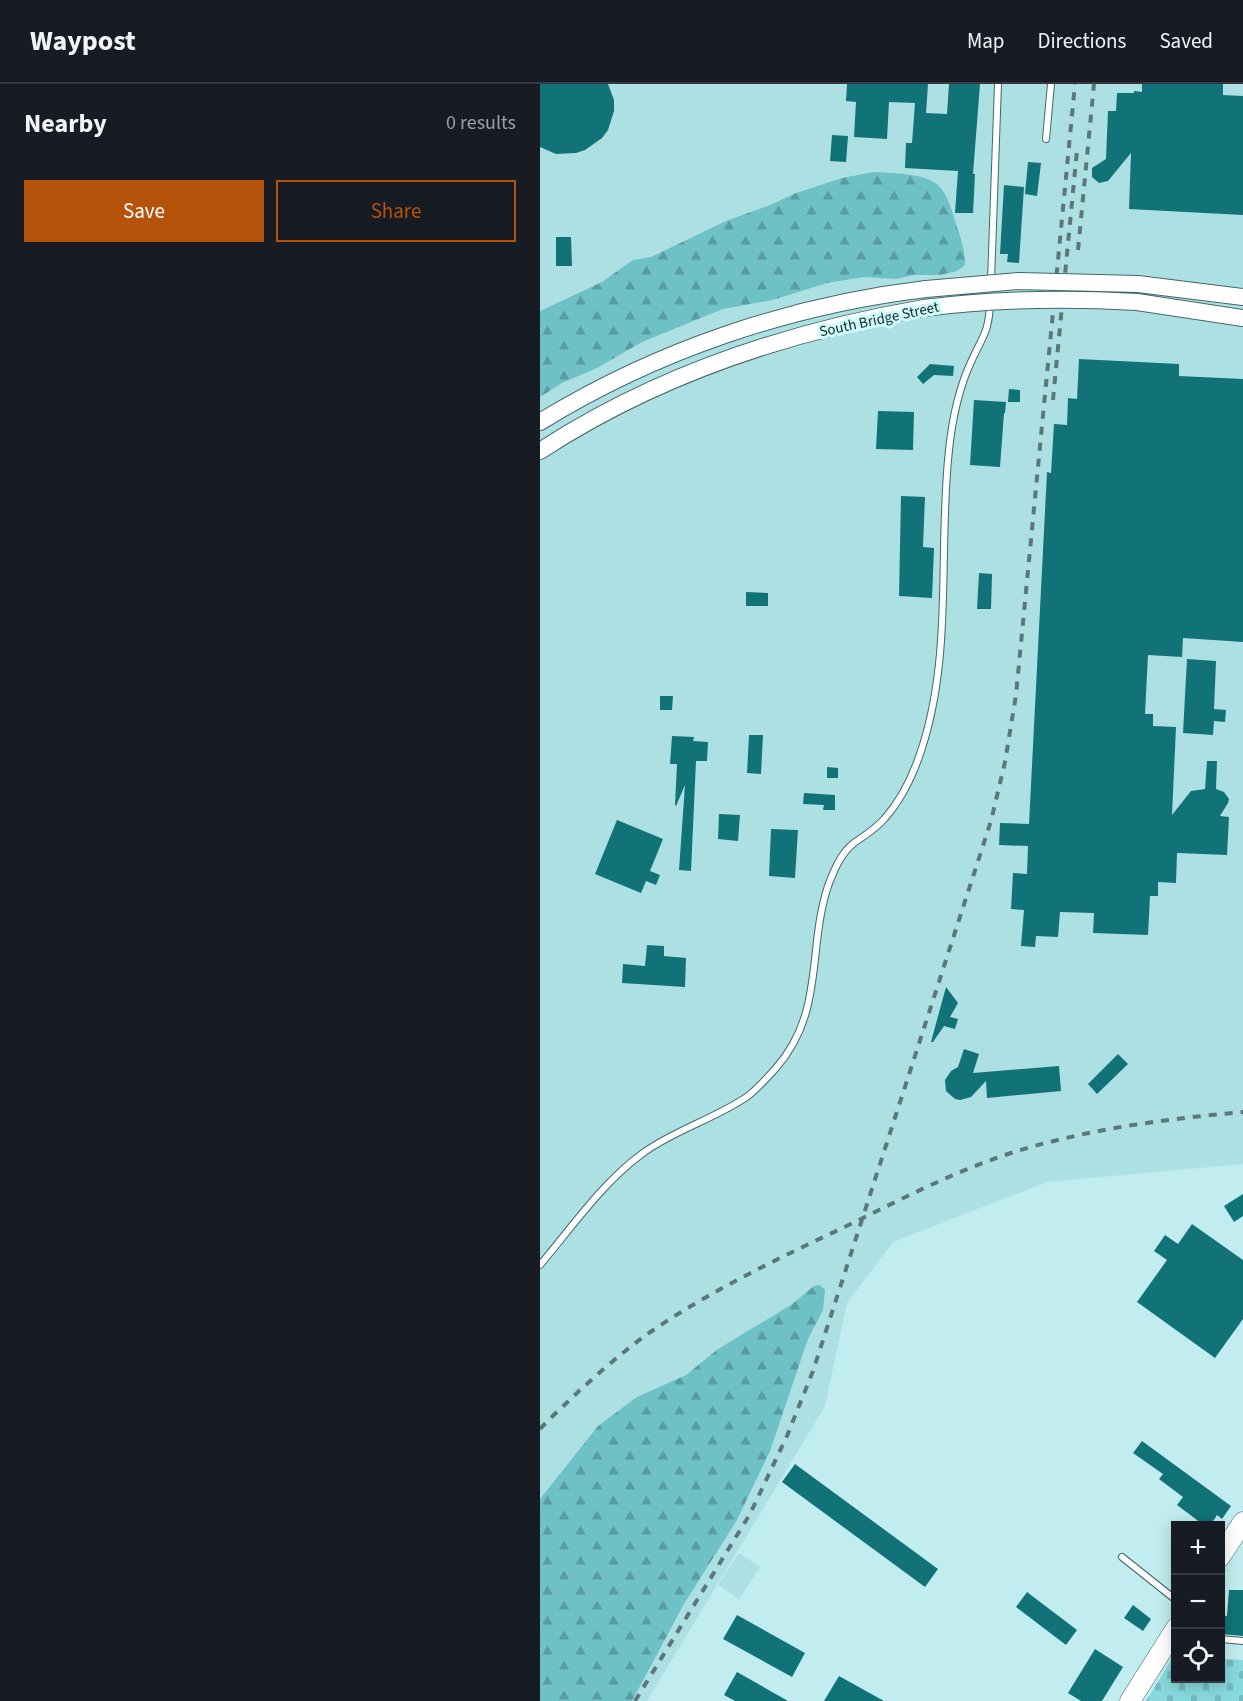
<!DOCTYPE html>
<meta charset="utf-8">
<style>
:root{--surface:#171b24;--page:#242831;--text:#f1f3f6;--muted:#9ea1a6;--line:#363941;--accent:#b45309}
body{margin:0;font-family:"Source Sans 3",sans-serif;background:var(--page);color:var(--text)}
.controls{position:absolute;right:18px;bottom:18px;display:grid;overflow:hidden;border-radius:0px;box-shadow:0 3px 15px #0003}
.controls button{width:54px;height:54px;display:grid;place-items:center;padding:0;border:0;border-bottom:2px solid var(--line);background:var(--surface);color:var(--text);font:30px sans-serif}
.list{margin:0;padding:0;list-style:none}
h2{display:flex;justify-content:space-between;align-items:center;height:78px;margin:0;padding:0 24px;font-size:26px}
h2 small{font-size:20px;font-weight:400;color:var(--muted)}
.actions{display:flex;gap:12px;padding:18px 24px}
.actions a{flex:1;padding:14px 0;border:2px solid var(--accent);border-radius:0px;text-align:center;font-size:21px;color:var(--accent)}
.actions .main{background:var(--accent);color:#fff}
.icon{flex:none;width:33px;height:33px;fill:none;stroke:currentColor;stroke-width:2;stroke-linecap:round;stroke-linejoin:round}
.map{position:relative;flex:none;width:703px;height:1617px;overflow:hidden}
header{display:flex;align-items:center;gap:36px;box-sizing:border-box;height:84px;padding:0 30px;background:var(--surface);border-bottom:2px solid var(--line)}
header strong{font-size:28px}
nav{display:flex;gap:33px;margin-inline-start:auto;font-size:21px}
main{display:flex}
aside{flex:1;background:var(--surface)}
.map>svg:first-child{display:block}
</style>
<header>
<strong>Waypost</strong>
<nav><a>Map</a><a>Directions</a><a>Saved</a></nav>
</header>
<main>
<aside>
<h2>Nearby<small>0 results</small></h2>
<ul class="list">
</ul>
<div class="actions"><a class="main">Save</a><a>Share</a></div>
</aside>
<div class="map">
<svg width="703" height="1617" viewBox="0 0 703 1617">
<defs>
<pattern id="forest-firs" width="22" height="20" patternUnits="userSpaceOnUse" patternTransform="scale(1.5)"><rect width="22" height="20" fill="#6ec2c6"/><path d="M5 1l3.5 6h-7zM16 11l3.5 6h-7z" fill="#599da1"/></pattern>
<pattern id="cemetery-stones" width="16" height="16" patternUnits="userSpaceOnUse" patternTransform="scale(1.5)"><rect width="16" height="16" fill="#87d9dd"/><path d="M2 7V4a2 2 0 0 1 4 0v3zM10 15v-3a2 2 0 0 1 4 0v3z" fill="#74babe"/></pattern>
</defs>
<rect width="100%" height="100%" fill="#c2edf0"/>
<path fill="#ace0e3" d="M 0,0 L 703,0 L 703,1080 L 507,1098 L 353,1158 L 307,1219 L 285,1322 L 107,1617 L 0,1617 Z
M 199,1469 L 220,1483 L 199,1515 L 178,1501 Z"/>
<path fill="url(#forest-firs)" d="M 334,88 C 351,89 384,89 398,101 C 408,111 412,127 416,140 C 421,154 425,166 425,181 L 417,187 L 400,191 L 374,191 L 356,195 L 324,193 L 287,199 L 233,216 L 183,225 L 102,258 L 57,284 L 22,299 L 0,313 L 0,227 L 62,198 L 93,176 L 111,173 L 186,137 L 230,121 L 256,109 L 302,94 Z
M 280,1201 L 285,1206 L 283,1226 L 268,1255 L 230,1367 L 197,1436 L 144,1520 L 92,1617 L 0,1617 L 0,1415 L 58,1342 L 97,1313 L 146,1291 L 178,1265 L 251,1221 L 274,1202 Z"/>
<path fill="url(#cemetery-stones)" d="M 633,1573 L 635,1573 L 636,1594 L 680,1594 L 681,1575 L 703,1576 L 703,1617 L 606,1617 Z"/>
<path fill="#117378" d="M 0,0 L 68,0 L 74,16 L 74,27 L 68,46 L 62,54 L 45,66 L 36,69 L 16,70 L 0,63 Z
M 307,0 L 388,0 L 386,29 L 407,30 L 409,0 L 440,0 L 433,90 L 435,90 L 433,129 L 415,129 L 418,87 L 365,84 L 366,59 L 372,59 L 375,19 L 349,18 L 347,55 L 314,53 L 316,18 L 306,17 Z
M 602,0 L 683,0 L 683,11 L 703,12 L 703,131 L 589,125 L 591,69 L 568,97 L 559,99 L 552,93 L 552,84 L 566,75 L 568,27 L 576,27 L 577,9 L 594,9 L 594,7 L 602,8 Z
M 292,51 L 308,52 L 306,78 L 290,77 Z
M 488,78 L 501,79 L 497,112 L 485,110 Z
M 464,101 L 484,103 L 479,179 L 467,178 L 468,170 L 460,170 Z
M 16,153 L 31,153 L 32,182 L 16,182 Z
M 539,275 L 639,280 L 639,292 L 703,295 L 703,558 L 643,554 L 642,573 L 608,571 L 605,630 L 613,630 L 613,642 L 636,643 L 632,731 L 651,707 L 665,705 L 667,677 L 677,677 L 676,705 L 684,708 L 689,715 L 688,719 L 680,732 L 689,733 L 687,771 L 637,769 L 636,799 L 618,798 L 618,812 L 610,812 L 608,851 L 553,849 L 554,829 L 520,828 L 518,853 L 496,852 L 495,863 L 481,862 L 484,826 L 471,825 L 473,789 L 487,790 L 488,762 L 459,761 L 460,739 L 489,740 L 507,388 L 511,389 L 514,340 L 527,341 L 528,314 L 537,315 Z
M 390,280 L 414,282 L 413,292 L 394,291 L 383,300 L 377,293 Z
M 469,305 L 480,306 L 480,318 L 468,318 Z
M 434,316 L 466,318 L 465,329 L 464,329 L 460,383 L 430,381 Z
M 338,327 L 374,328 L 373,366 L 336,365 Z
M 361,412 L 385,413 L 383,463 L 394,464 L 392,514 L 359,512 Z
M 439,489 L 452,490 L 451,525 L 437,525 Z
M 206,508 L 228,509 L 228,522 L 206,522 Z
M 647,575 L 676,577 L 674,625 L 686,626 L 685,638 L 674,637 L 673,651 L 643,649 Z
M 120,612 L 133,612 L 132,626 L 120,626 Z
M 209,651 L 223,651 L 221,690 L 207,689 Z
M 132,652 L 154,653 L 153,657 L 168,658 L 167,677 L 156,677 L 151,787 L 139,786 L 145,701 L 136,722 L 135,721 L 137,680 L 130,680 Z
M 287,683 L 298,684 L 298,694 L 287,694 Z
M 264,709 L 295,711 L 295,726 L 283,726 L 284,721 L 263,720 Z
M 179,730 L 200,731 L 198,757 L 178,755 Z
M 77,736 L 123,755 L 110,787 L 120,791 L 116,801 L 106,797 L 101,809 L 55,790 Z
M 231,745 L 258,746 L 255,794 L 229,792 Z
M 107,861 L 124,862 L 124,872 L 146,874 L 145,903 L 82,899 L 83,880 L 105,882 Z
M 406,903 L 418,919 L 410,933 L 418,935 L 415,945 L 404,942 L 393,958 L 391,958 Z
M 424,965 L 439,970 L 433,989 L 519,982 L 521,1007 L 447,1014 L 446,997 L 431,1013 L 420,1016 L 415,1015 L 406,1007 L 405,996 L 411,987 L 418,983 Z
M 578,970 L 588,980 L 557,1010 L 548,1000 Z
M 703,1110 L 703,1132 L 694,1138 L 684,1122 Z
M 652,1140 L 703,1176 L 703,1235 L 675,1274 L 597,1218 L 627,1176 L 614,1167 L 625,1151 L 638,1160 Z
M 602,1357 L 691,1422 L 682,1435 L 677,1431 L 670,1442 L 665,1442 L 637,1421 L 643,1413 L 619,1395 L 623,1390 L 593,1369 Z
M 255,1380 L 398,1485 L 385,1503 L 242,1398 Z
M 689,1506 L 703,1506 L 703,1552 L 681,1550 L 681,1531 L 687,1532 Z
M 487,1508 L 537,1546 L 526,1561 L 476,1523 Z
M 593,1521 L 611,1535 L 603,1547 L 584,1534 Z
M 197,1531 L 265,1569 L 252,1593 L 183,1555 Z
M 555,1565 L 583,1583 L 562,1617 L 541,1617 L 528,1609 Z
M 197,1588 L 248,1617 L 195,1617 L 184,1611 Z
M 299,1592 L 344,1617 L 284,1617 Z"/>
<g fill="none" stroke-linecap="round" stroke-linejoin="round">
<g stroke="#41686a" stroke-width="8">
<path id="lane" d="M 506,55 L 511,0
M 451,197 L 458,0
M 0,1181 C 33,1142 62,1099 103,1069 C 136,1045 175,1035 208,1012 C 218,1004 228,993 236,984 C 285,928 267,866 288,802 C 294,786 301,769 314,759 C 325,751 336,745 345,734 C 362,715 374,689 382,664 C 413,568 398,464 409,366 C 412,337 419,304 431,278 C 442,253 449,249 450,219
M 582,1473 L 636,1516
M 680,1555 L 703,1557"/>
</g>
<g stroke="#41686a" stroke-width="18">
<path id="secondary" d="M 598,200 L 703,213
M 597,218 L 703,234
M 0,338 C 117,266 251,221 386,205
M 0,367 C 115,292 250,247 384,224"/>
</g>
<g stroke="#41686a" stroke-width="21">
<path id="primary" d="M 680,1473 L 703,1438
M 590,1617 L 636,1544"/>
</g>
<use href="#lane" stroke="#fff" stroke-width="6"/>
<use href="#secondary" stroke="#fff" stroke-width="16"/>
<use href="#primary" stroke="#fff" stroke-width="20"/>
<path stroke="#5c7779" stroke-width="4" stroke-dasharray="8 8" stroke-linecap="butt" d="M 538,166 L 554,0
M 513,316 L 537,66
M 0,1345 C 12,1332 26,1320 39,1307 C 61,1287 85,1266 109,1249 C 174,1204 246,1171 317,1137 C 377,1107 440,1075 506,1059 C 570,1042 637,1034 703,1028
M 95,1617 L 210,1430 L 247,1352 L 273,1287 L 451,737 L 465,678 L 476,611 L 535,0"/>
<g stroke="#41686a" stroke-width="18" stroke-linecap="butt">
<path id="secondary-bridge" d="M 386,205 L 479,197 L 598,200
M 384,224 C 455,215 526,214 597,218"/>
</g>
<use href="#secondary-bridge" stroke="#fff" stroke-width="16"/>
</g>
<g text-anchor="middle" stroke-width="6" stroke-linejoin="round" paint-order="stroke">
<g font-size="15" fill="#152526" stroke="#cffbfd">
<text transform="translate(339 235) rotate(-12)" y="5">South Bridge Street</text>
</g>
</g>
</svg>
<div class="controls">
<button>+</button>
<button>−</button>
<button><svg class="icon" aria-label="locate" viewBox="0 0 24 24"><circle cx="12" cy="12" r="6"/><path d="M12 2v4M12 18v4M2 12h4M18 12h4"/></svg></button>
</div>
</div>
</main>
